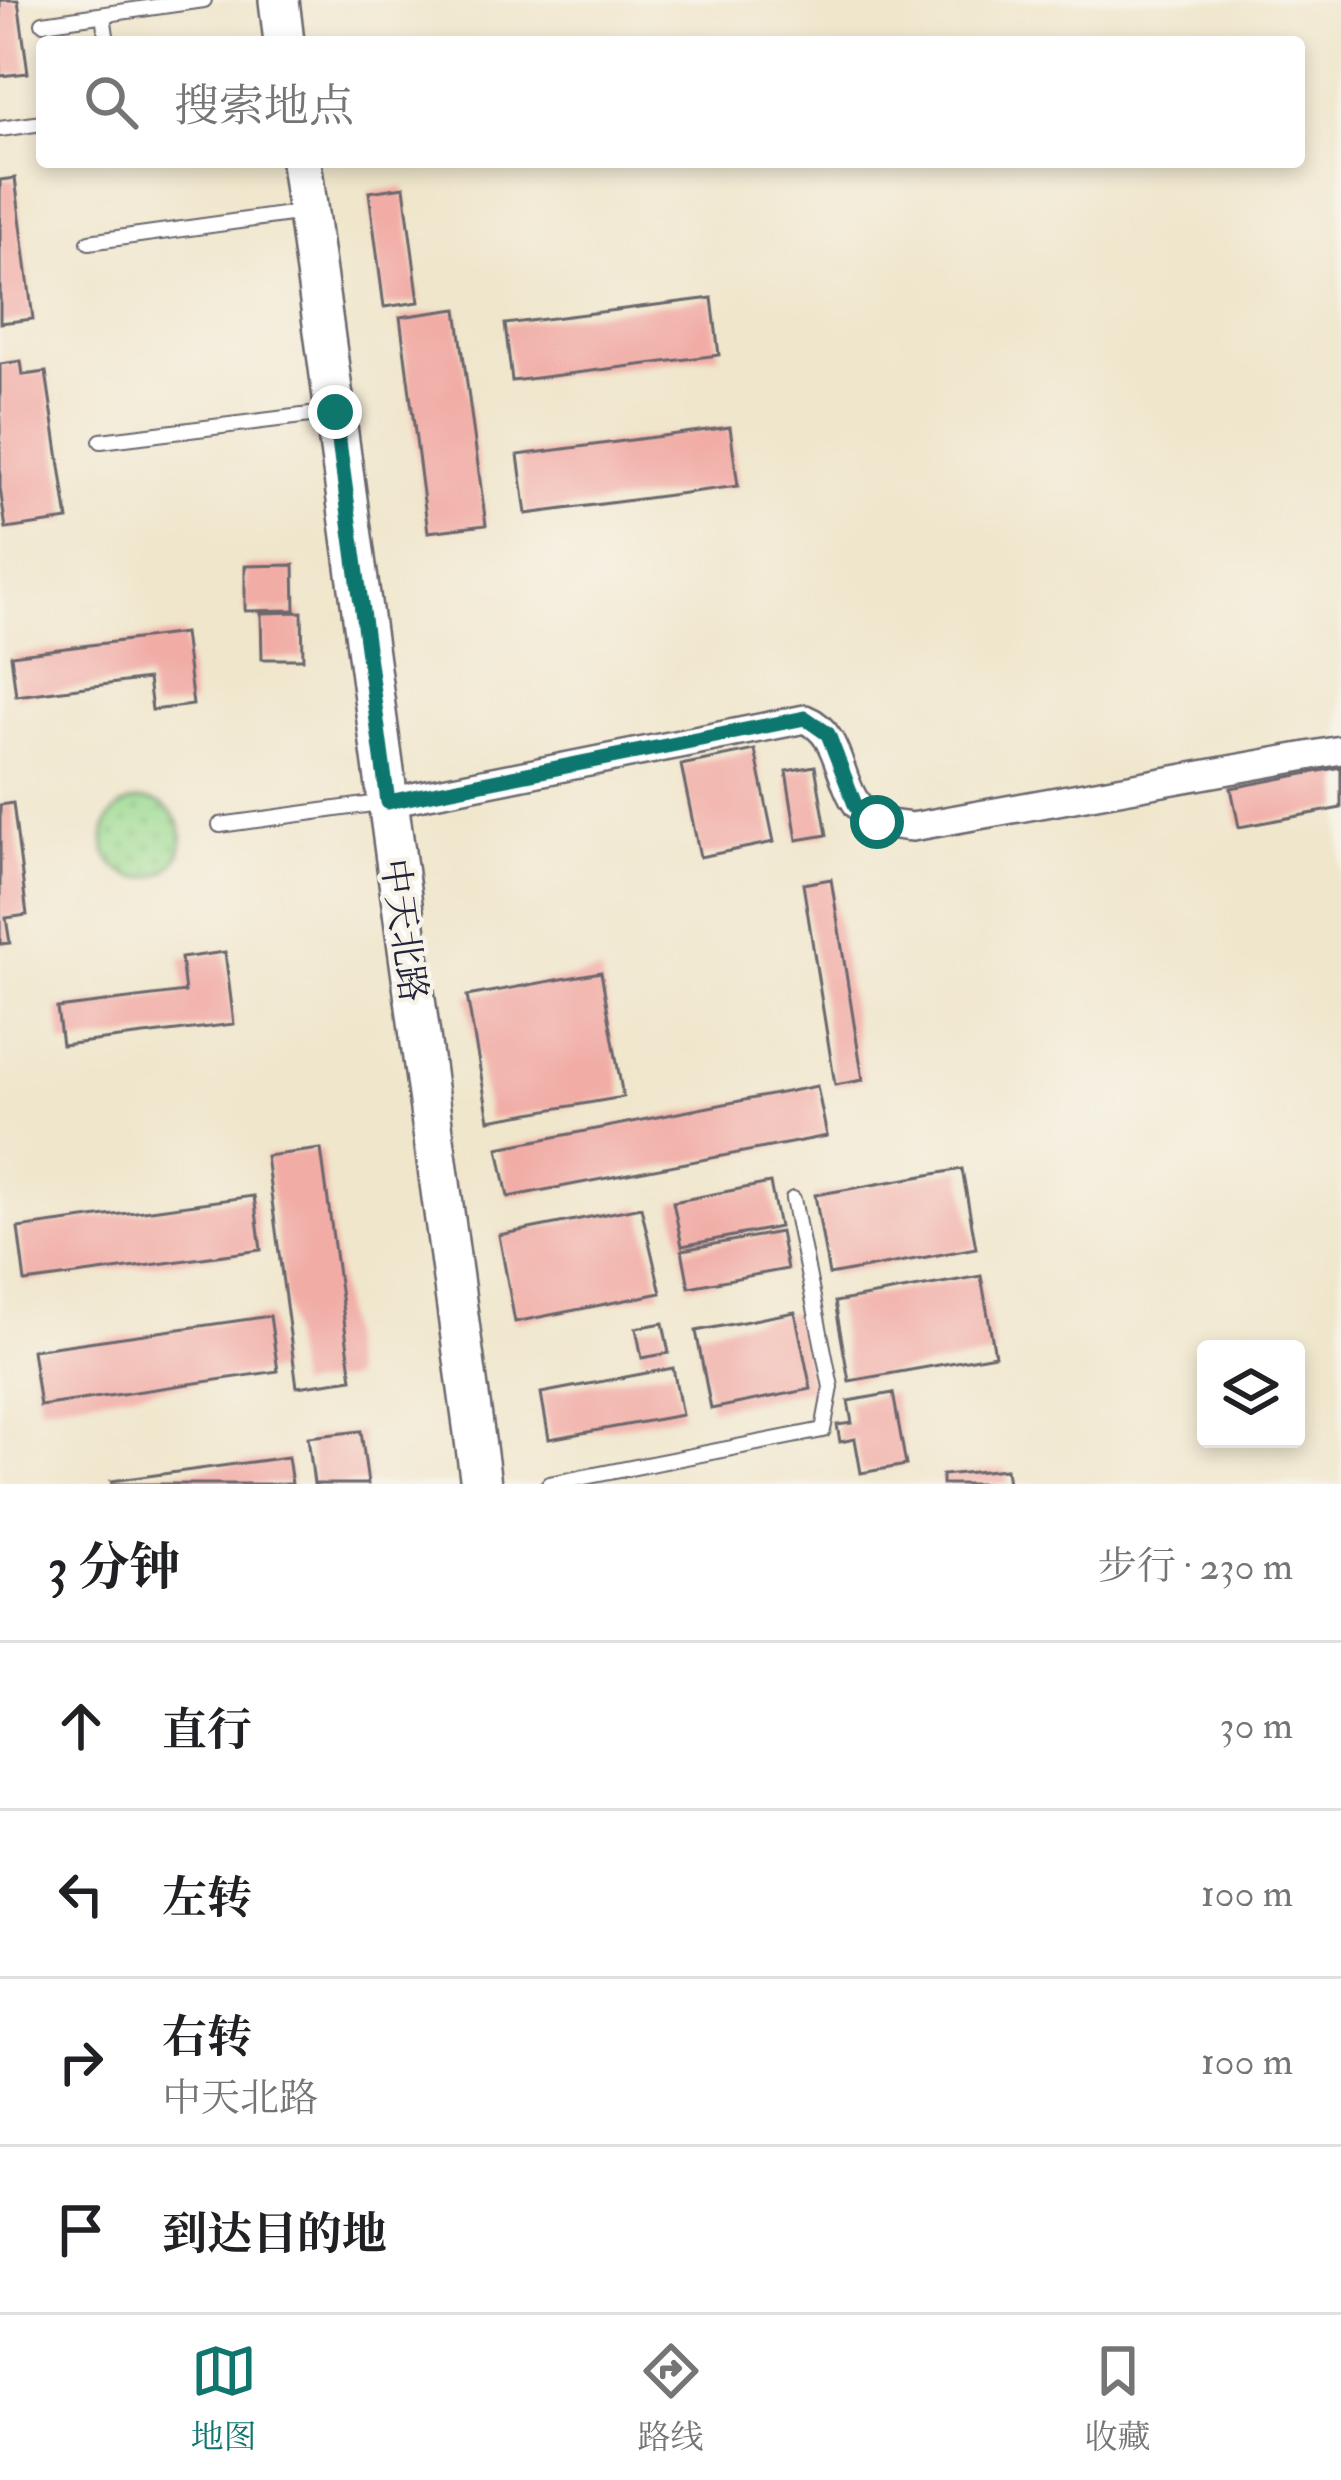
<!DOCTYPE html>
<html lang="zh">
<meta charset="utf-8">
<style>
:root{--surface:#fff;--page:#f6f6f6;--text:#202124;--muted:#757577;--line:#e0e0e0;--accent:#0f766e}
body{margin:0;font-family:"IM FELL Double Pica","Noto Serif SC",serif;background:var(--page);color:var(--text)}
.controls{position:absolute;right:36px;bottom:36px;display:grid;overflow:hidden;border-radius:12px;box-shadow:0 6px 18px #0003}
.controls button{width:108px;height:108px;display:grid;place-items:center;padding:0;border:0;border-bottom:3px solid var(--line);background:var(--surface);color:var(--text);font:60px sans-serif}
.stop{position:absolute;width:36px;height:36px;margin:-27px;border:9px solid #0f766e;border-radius:50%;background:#fff}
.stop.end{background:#0f766e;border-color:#fff;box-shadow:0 3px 12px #0008}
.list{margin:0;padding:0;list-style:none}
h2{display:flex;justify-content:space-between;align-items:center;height:156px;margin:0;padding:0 48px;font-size:51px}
h2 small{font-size:39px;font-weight:400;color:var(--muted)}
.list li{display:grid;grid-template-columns:78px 1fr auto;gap:36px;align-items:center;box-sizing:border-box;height:168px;padding:0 48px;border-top:3px solid var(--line)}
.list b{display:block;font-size:45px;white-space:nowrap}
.list p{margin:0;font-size:39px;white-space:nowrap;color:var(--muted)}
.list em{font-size:39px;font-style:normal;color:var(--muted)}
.icon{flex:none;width:66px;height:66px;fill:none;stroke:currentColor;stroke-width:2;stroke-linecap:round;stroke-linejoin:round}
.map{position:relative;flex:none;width:1341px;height:1484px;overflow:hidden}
.search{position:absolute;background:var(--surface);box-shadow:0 6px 18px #0003;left:36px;right:36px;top:36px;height:132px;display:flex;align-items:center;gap:30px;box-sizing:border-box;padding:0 42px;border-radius:12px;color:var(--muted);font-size:45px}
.sheet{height:828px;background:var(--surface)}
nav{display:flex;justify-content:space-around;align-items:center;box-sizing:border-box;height:168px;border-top:3px solid var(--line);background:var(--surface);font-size:33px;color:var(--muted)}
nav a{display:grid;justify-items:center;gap:6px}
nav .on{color:var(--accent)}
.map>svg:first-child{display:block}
</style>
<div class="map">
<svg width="1341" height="1484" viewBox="0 0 1341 1484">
<defs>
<pattern id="grass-dots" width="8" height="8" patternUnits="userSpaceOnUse" patternTransform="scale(3)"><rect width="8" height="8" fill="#9ada90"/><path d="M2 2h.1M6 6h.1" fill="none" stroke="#84bb7d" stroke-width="1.8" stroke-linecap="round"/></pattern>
</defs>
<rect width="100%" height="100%" fill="#f7f3e8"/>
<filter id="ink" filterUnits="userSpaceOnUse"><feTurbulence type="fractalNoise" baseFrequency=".00833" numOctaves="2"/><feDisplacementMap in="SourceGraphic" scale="24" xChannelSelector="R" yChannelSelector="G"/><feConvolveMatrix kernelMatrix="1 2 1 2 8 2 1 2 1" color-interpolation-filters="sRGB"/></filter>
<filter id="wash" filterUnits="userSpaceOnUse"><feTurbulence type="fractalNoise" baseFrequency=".004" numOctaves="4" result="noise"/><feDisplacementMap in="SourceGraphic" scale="48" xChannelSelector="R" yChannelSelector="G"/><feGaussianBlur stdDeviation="2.7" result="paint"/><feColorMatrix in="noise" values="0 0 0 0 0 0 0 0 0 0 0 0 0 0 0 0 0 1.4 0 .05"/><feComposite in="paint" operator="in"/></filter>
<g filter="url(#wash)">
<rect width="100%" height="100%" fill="#f0e6cc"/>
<path fill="url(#grass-dots)" stroke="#5e7e66" stroke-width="3" d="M104 839a39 39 0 1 1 78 0a39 39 0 1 1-78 0Z"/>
<g id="blocks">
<path fill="#f1aca6" d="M 0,0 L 18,0 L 28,73 L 0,76 Z
M 15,178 L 33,319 L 0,323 L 0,180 Z
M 404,187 L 419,302 L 384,307 L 369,192 Z
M 712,298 L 719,355 L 512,381 L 505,324 Z
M 457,309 L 486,525 L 428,532 L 400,317 Z
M 21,361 L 23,375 L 46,372 L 68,520 L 6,529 L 0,488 L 0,364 Z
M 730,427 L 738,486 L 526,514 L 518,455 Z
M 294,565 L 295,610 L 245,611 L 245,566 Z
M 302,612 L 303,659 L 262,659 L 261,613 Z
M 184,633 L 193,705 L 152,710 L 148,679 L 16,696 L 11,655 Z
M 755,750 L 774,842 L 700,857 L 681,765 Z
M 815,766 L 827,835 L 797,840 L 786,771 Z
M 1341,767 L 1341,808 L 1239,827 L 1231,788 Z
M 13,803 L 27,915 L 6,918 L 10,943 L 0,944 L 0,805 Z
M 831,879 L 863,1080 L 835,1085 L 803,884 Z
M 225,952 L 234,1024 L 62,1045 L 57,1008 L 185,992 L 181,958 Z
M 601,972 L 623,1097 L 489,1120 L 467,996 Z
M 817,1086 L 827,1136 L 508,1197 L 498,1148 Z
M 321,1149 L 352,1379 L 297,1387 L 266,1156 Z
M 962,1169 L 976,1248 L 829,1275 L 815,1195 Z
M 770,1183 L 779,1227 L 682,1246 L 673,1202 Z
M 254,1196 L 261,1250 L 25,1282 L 18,1228 Z
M 641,1207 L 661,1293 L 515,1322 L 499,1235 Z
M 780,1232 L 787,1269 L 689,1287 L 682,1250 Z
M 981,1276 L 995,1355 L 849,1381 L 835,1302 Z
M 795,1312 L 811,1389 L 711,1409 L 696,1331 Z
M 270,1316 L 278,1371 L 40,1406 L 32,1350 Z
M 663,1323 L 669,1353 L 642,1358 L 636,1328 Z
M 673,1368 L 682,1415 L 549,1439 L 541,1393 Z
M 893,1393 L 906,1465 L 861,1473 L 855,1439 L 840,1442 L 837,1425 L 852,1423 L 848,1401 Z
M 361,1431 L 368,1484 L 314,1484 L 308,1437 Z
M 288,1457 L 292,1484 L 112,1484 L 111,1481 Z
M 1006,1469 L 1008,1484 L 942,1484 L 942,1475 Z"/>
</g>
</g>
<g filter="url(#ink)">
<use href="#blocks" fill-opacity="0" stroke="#6a676e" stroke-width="3"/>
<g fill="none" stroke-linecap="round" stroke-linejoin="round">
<g stroke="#6a676e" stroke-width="18">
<path id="service" d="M 103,15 L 107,42
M 43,23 L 204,0
M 0,129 L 42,123
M 89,242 L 304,212
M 101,441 L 334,412
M 220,825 L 387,802
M 549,1484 L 823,1430 L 831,1387 L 793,1199"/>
</g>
<g stroke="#6a676e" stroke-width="32">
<path id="minor" d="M 388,802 L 805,719 C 848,736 834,798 874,819 C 884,825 899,825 912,827 L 1341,750"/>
</g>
<g stroke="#6a676e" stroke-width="44">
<path id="secondary" d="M 279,0 L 284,42
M 301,162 L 481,1484"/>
</g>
<use href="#service" stroke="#fff" stroke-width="14"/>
<use href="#minor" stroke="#fff" stroke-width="27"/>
<use href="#secondary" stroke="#fff" stroke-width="39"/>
</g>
</g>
<g fill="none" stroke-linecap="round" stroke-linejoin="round" filter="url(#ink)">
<path stroke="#0f766e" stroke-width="15" d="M 335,412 L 388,802 L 805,718 L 828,734 L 856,807 L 877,822"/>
</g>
<g text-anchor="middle" stroke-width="9" stroke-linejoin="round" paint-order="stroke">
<g font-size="36" fill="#22223b" stroke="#f7f3e8">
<text transform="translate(405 930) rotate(82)" y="13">中天北路</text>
</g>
</g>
</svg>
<div class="controls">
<button><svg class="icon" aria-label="layers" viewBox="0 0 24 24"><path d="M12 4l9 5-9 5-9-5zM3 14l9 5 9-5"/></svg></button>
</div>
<div class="stop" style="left:877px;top:822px"></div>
<div class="stop end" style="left:335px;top:412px"></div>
<div class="search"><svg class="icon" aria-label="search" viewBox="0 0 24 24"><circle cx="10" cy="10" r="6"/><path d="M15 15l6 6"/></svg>搜索地点</div>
</div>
<section class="sheet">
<h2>3 分钟<small>步行 · 230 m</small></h2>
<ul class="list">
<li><svg class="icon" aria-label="ahead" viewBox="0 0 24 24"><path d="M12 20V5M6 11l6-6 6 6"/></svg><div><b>直行</b></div><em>30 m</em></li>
<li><svg class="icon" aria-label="left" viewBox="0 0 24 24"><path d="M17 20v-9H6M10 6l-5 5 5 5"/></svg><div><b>左转</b></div><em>100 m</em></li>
<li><svg class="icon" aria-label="right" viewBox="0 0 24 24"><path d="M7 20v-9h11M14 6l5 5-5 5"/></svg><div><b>右转</b><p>中天北路</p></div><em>100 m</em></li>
<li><svg class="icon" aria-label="arrive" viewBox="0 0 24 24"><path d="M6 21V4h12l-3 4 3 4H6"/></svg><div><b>到达目的地</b></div></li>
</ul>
</section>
<nav>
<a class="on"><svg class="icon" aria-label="map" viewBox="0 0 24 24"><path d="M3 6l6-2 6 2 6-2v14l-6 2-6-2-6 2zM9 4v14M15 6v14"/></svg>地图</a>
<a><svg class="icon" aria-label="directions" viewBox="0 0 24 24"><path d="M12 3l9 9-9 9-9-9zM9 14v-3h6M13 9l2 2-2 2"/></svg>路线</a>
<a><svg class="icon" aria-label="saved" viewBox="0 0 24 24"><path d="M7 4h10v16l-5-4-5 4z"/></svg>收藏</a>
</nav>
